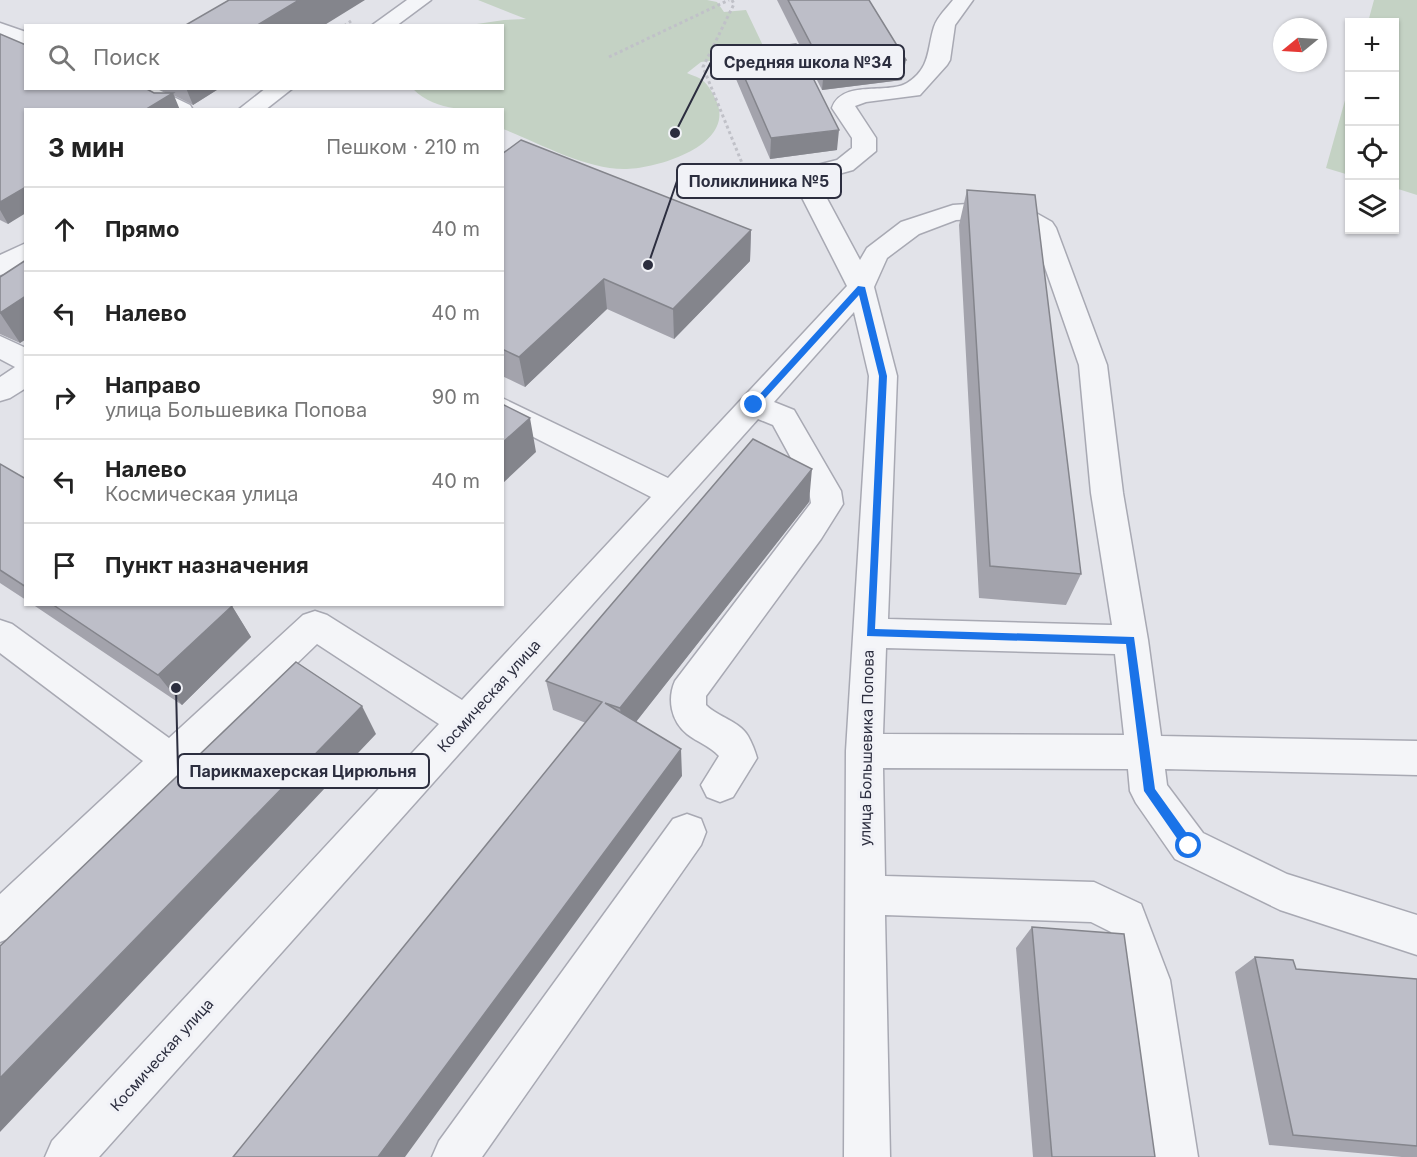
<!DOCTYPE html>
<html lang="ru">
<meta charset="utf-8">
<style>
:root{--surface:#fff;--page:#f6f6f6;--text:#222;--muted:#767676;--line:#e0e0e0}
body{margin:0;font-family:Inter,sans-serif;background:var(--page);color:var(--text)}
.controls{position:absolute;right:18px;top:18px;display:grid;overflow:hidden;border-radius:0px;box-shadow:0 2px 4px #0004}
.controls button{width:54px;height:54px;display:grid;place-items:center;padding:0;border:0;border-bottom:2px solid var(--line);background:var(--surface);color:var(--text);font:30px sans-serif}
.compass{position:absolute;left:1273px;top:18px;width:54px;height:54px;border-radius:50%;background:var(--surface);box-shadow:0 2px 4px #0004;rotate:252deg}
.stop{position:absolute;width:18px;height:18px;margin:-14px;border:4px solid #1a73e8;border-radius:50%;background:#fff}
.stop.end{background:#1a73e8;border-color:#fff;box-shadow:0 2px 6px #0008}
.list{margin:0;padding:0;list-style:none}
h2{display:flex;justify-content:space-between;align-items:center;height:78px;margin:0;padding:0 24px;font-size:26px}
h2 small{font-size:20px;font-weight:400;color:var(--muted)}
.list li{display:grid;grid-template-columns:39px 1fr auto;gap:18px;align-items:center;box-sizing:border-box;height:84px;padding:0 24px;border-top:2px solid var(--line)}
.list b{display:block;font-size:22px;white-space:nowrap}
.list p{margin:0;font-size:20px;white-space:nowrap;color:var(--muted)}
.list em{font-size:20px;font-style:normal;color:var(--muted)}
.icon{flex:none;width:33px;height:33px;fill:none;stroke:currentColor;stroke-width:2;stroke-linecap:round;stroke-linejoin:round}
.map{position:relative;flex:none;width:1417px;height:1157px;overflow:hidden}
.search{position:absolute;background:var(--surface);box-shadow:0 2px 4px #0004;left:24px;top:24px;width:480px;height:66px;display:flex;align-items:center;gap:15px;box-sizing:border-box;padding:0 21px;border-radius:0px;color:var(--muted);font-size:22px}
.panel{position:absolute;background:var(--surface);box-shadow:0 2px 4px #0004;left:24px;top:108px;width:480px;height:498px;border-radius:0px}
.map>svg:first-child{display:block}
</style>
<div class="map">
<svg width="1417" height="1157" viewBox="0 0 1417 1157">
<rect width="100%" height="100%" fill="#e2e3e9"/>
<path fill="#c4d2c4" d="M 478,0 L 707,0 L 717,2 L 724,12 L 746,10 L 767,54 L 701,62 L 687,73 C 690,75 696,76 699,78 C 707,82 712,92 716,100 C 737,145 657,169 624,169 C 585,169 539,143 503,129 L 502,110 C 471,109 437,113 413,89 L 502,88 L 502,26 L 470,25 L 504,20 L 526,19 Z
M 1374,0 L 1417,0 L 1417,195 L 1395,188 L 1394,22 L 1368,22 Z
M 1349,86 L 1350,175 L 1349,175 L 1326,168 Z"/>
<g fill="none" stroke-linecap="round" stroke-linejoin="round">
<g stroke="#a8a9b3" stroke-width="3">
<path id="minor" d="M 407,0 L 431,0 L 396,26 L 371,26 Z
M 953,0 L 973,0 L 955,25 L 950,60 L 947,65 L 920,95 L 866,102 L 855,106 L 876,138 L 876,151 L 853,170 L 817,180 L 860,260 L 867,248 L 901,222 L 953,205 L 997,202 L 1036,213 L 1052,222 L 1056,228 L 1107,365 L 1123,493 L 1148,640 L 1161,736 L 1417,741 L 1417,775 L 1165,769 L 1167,785 L 1203,833 L 1287,874 L 1417,915 L 1417,955 L 1280,910 L 1175,859 L 1136,803 L 1130,791 L 1128,769 L 883,768 L 885,876 L 1094,882 L 1141,904 L 1170,980 L 1198,1157 L 1152,1157 L 1128,980 L 1111,932 L 1091,922 L 885,915 L 890,1157 L 844,1157 L 846,751 L 869,376 L 854,312 L 774,402 L 794,410 L 841,491 L 843,504 L 821,539 L 706,696 L 706,705 C 718,717 739,721 748,736 C 752,743 755,751 757,758 L 733,797 L 720,802 L 707,797 L 701,785 L 719,756 C 710,746 697,742 687,734 C 671,721 667,699 675,681 L 811,503 L 809,491 L 773,425 L 758,419 L 99,1157 L 45,1157 L 52,1141 L 439,724 L 317,644 L 14,936 L 0,942 L 0,894 L 143,761 L 0,653 L 0,620 L 12,624 L 169,738 L 303,615 L 315,611 L 327,615 L 462,700 L 651,497 L 502,421 L 502,398 L 668,478 L 847,286 L 791,176 L 794,171 L 837,160 L 852,148 L 852,138 L 832,108 C 842,79 887,95 907,83 C 931,68 927,49 934,27 C 937,17 947,8 953,0 ZM 997,218 L 1018,223 L 1033,233 L 1079,365 L 1091,493 L 1112,625 L 888,619 L 897,376 L 874,287 L 887,258 L 919,234 L 956,220 ZM 886,648 L 1115,654 L 1124,735 L 883,734 Z
M 0,23 L 26,32 L 26,46 L 0,37 Z
M 125,88 L 155,88 L 190,105 L 193,110 L 163,110 L 128,93 Z
M 266,88 L 293,88 L 265,110 L 238,110 Z
M 26,243 L 26,263 L 9,273 L 0,275 L 0,255 Z
M 0,336 L 26,348 L 26,388 L 10,398 L 0,401 L 0,377 L 15,367 L 0,359 Z
M 687,814 L 701,819 L 706,832 L 701,845 L 482,1157 L 432,1157 L 439,1141 L 673,819 Z"/>
</g>
<path stroke="#c0c1c8" stroke-width="3" stroke-dasharray="3 3" stroke-linecap="butt" d="M 732,0 L 734,4 L 703,67 L 744,168 L 773,172
M 344,26 L 351,21
M 609,57 L 729,0"/>
<use href="#minor" fill="#f4f5f8" fill-rule="evenodd"/>
</g>
<path fill="#a3a3ac" d="M 777,0 L 869,0 L 902,80 L 822,90 Z
M 0,34 L 26,88 L 167,93 L 158,88 L 220,88 L 193,105 L 175,96 L 8,224 L 0,220 Z
M 733,51 L 837,150 L 770,159 L 733,72 Z
M 502,154 L 751,230 L 750,261 L 674,339 L 607,309 L 525,387 L 502,376 Z
M 967,190 L 1081,574 L 1066,605 L 979,598 L 959,225 Z
M 26,260 L 26,339 L 20,343 L 0,334 L 0,277 Z
M 0,464 L 26,479 L 26,600 L 0,583 Z
M 809,502 L 636,722 L 682,776 L 586,723 L 553,710 L 546,681 Z
M 32,604 L 228,604 L 232,606 L 251,637 L 182,705 Z
M 1032,927 L 1155,1157 L 1033,1157 L 1016,948 Z
M 1255,957 L 1296,969 L 1417,979 L 1417,1157 L 1402,1157 L 1269,1145 L 1235,972 Z"/>
<path fill="#84858c" d="M 299,0 L 365,0 L 323,26 L 256,26 Z
M 906,60 L 902,80 L 822,90 L 824,69 Z
M 186,88 L 220,88 L 193,105 Z
M 173,93 L 180,110 L 145,110 Z
M 839,130 L 837,150 L 770,159 L 771,138 Z
M 26,187 L 26,213 L 8,224 L 0,210 L 0,202 Z
M 751,230 L 750,261 L 674,339 L 673,309 Z
M 604,279 L 607,309 L 525,387 L 519,357 Z
M 26,296 L 26,339 L 20,343 L 0,313 Z
M 530,418 L 536,452 L 502,484 L 502,443 Z
M 812,469 L 809,502 L 624,737 L 620,708 Z
M 232,606 L 251,637 L 182,705 L 158,675 Z
M 362,706 L 376,734 L 0,1132 L 0,1078 Z
M 681,749 L 682,776 L 405,1157 L 378,1157 Z"/>
<path fill="#bdbec8" stroke="#84858c" stroke-width="1.5" d="M 229,0 L 299,0 L 256,26 L 184,26 Z
M 788,0 L 869,0 L 906,60 L 824,69 Z
M 0,34 L 26,45 L 26,88 L 145,88 L 154,93 L 173,93 L 145,110 L 26,110 L 26,187 L 0,202 Z
M 796,44 L 839,130 L 771,138 L 733,51 Z
M 521,140 L 751,230 L 673,309 L 604,279 L 519,357 L 502,349 L 502,154 Z
M 967,190 L 1035,195 L 1081,574 L 990,566 Z
M 26,260 L 26,296 L 0,313 L 0,277 Z
M 502,404 L 530,418 L 502,443 Z
M 753,439 L 812,469 L 620,708 L 605,703 L 681,749 L 378,1157 L 233,1157 L 602,702 L 546,681 Z
M 0,464 L 26,479 L 26,587 L 0,570 Z
M 52,604 L 228,604 L 232,606 L 158,675 Z
M 296,662 L 362,706 L 0,1078 L 0,946 Z
M 1032,927 L 1124,934 L 1155,1157 L 1052,1157 Z
M 1255,957 L 1293,960 L 1296,969 L 1417,979 L 1417,1146 L 1293,1135 Z"/>
<path fill="#1a73e8" d="M 858,286 L 865,287 L 887,376 L 875,629 L 1134,637 L 1155,789 L 1193,842 L 1193,850 L 1185,850 L 1144,791 L 1126,644 L 867,636 L 879,376 L 859,295 L 757,407 L 750,405 Z"/>
<g text-anchor="middle" stroke-width="6" stroke-linejoin="round" paint-order="stroke">
<g font-size="15" fill="#2c2e3f" stroke="#f1f2f7">
<text transform="translate(489 696) rotate(-48)" y="5">Космическая улица</text>
<text transform="translate(867 748) rotate(-89)" y="5">улица Большевика Попова</text>
<text transform="translate(162 1055) rotate(-48)" y="5">Космическая улица</text>
</g>
</g>
<path fill="none" stroke="#2c2e3f" stroke-width="2" d="M675 133L711 62M648 265L677 181M176 688L178 771"/>
<g fill="#2c2e3f" stroke="#f1f2f7" stroke-width="2">
<circle cx="675" cy="133" r="6"/>
<circle cx="648" cy="265" r="6"/>
<circle cx="176" cy="688" r="6"/>
</g>
<g fill="#f1f2f7" stroke="#2c2e3f" stroke-width="2">
<rect x="711" y="45" width="193" height="34" rx="6"/>
<rect x="677" y="164" width="164" height="34" rx="6"/>
<rect x="178" y="754" width="251" height="34" rx="6"/>
</g>
<g font-size="16" text-anchor="middle" font-weight="bold" fill="#2c2e3f">
<text x="808" y="68">Средняя школа №34</text>
<text x="759" y="187">Поликлиника №5</text>
<text x="303" y="777">Парикмахерская Цирюльня</text>
</g>
</svg>
<div class="controls">
<button>+</button>
<button>−</button>
<button><svg class="icon" aria-label="locate" viewBox="0 0 24 24"><circle cx="12" cy="12" r="6"/><path d="M12 2v4M12 18v4M2 12h4M18 12h4"/></svg></button>
<button><svg class="icon" aria-label="layers" viewBox="0 0 24 24"><path d="M12 4l9 5-9 5-9-5zM3 14l9 5 9-5"/></svg></button>
</div>
<svg class="compass" viewBox="-18 -18 36 36"><path d="M0-13l5 13h-10z" fill="#e53935"/><path d="M0 13l5-13h-10z" fill="#767676"/></svg>
<div class="stop" style="left:1189px;top:846px"></div>
<div class="stop end" style="left:754px;top:405px"></div>
<div class="search"><svg class="icon" aria-label="search" viewBox="0 0 24 24"><circle cx="10" cy="10" r="6"/><path d="M15 15l6 6"/></svg>Поиск</div>
<section class="panel">
<h2>3 мин<small>Пешком · 210 m</small></h2>
<ul class="list">
<li><svg class="icon" aria-label="ahead" viewBox="0 0 24 24"><path d="M12 20V5M6 11l6-6 6 6"/></svg><div><b>Прямо</b></div><em>40 m</em></li>
<li><svg class="icon" aria-label="left" viewBox="0 0 24 24"><path d="M17 20v-9H6M10 6l-5 5 5 5"/></svg><div><b>Налево</b></div><em>40 m</em></li>
<li><svg class="icon" aria-label="right" viewBox="0 0 24 24"><path d="M7 20v-9h11M14 6l5 5-5 5"/></svg><div><b>Направо</b><p>улица Большевика Попова</p></div><em>90 m</em></li>
<li><svg class="icon" aria-label="left" viewBox="0 0 24 24"><path d="M17 20v-9H6M10 6l-5 5 5 5"/></svg><div><b>Налево</b><p>Космическая улица</p></div><em>40 m</em></li>
<li><svg class="icon" aria-label="arrive" viewBox="0 0 24 24"><path d="M6 21V4h12l-3 4 3 4H6"/></svg><div><b>Пункт назначения</b></div></li>
</ul>
</section>
</div>
